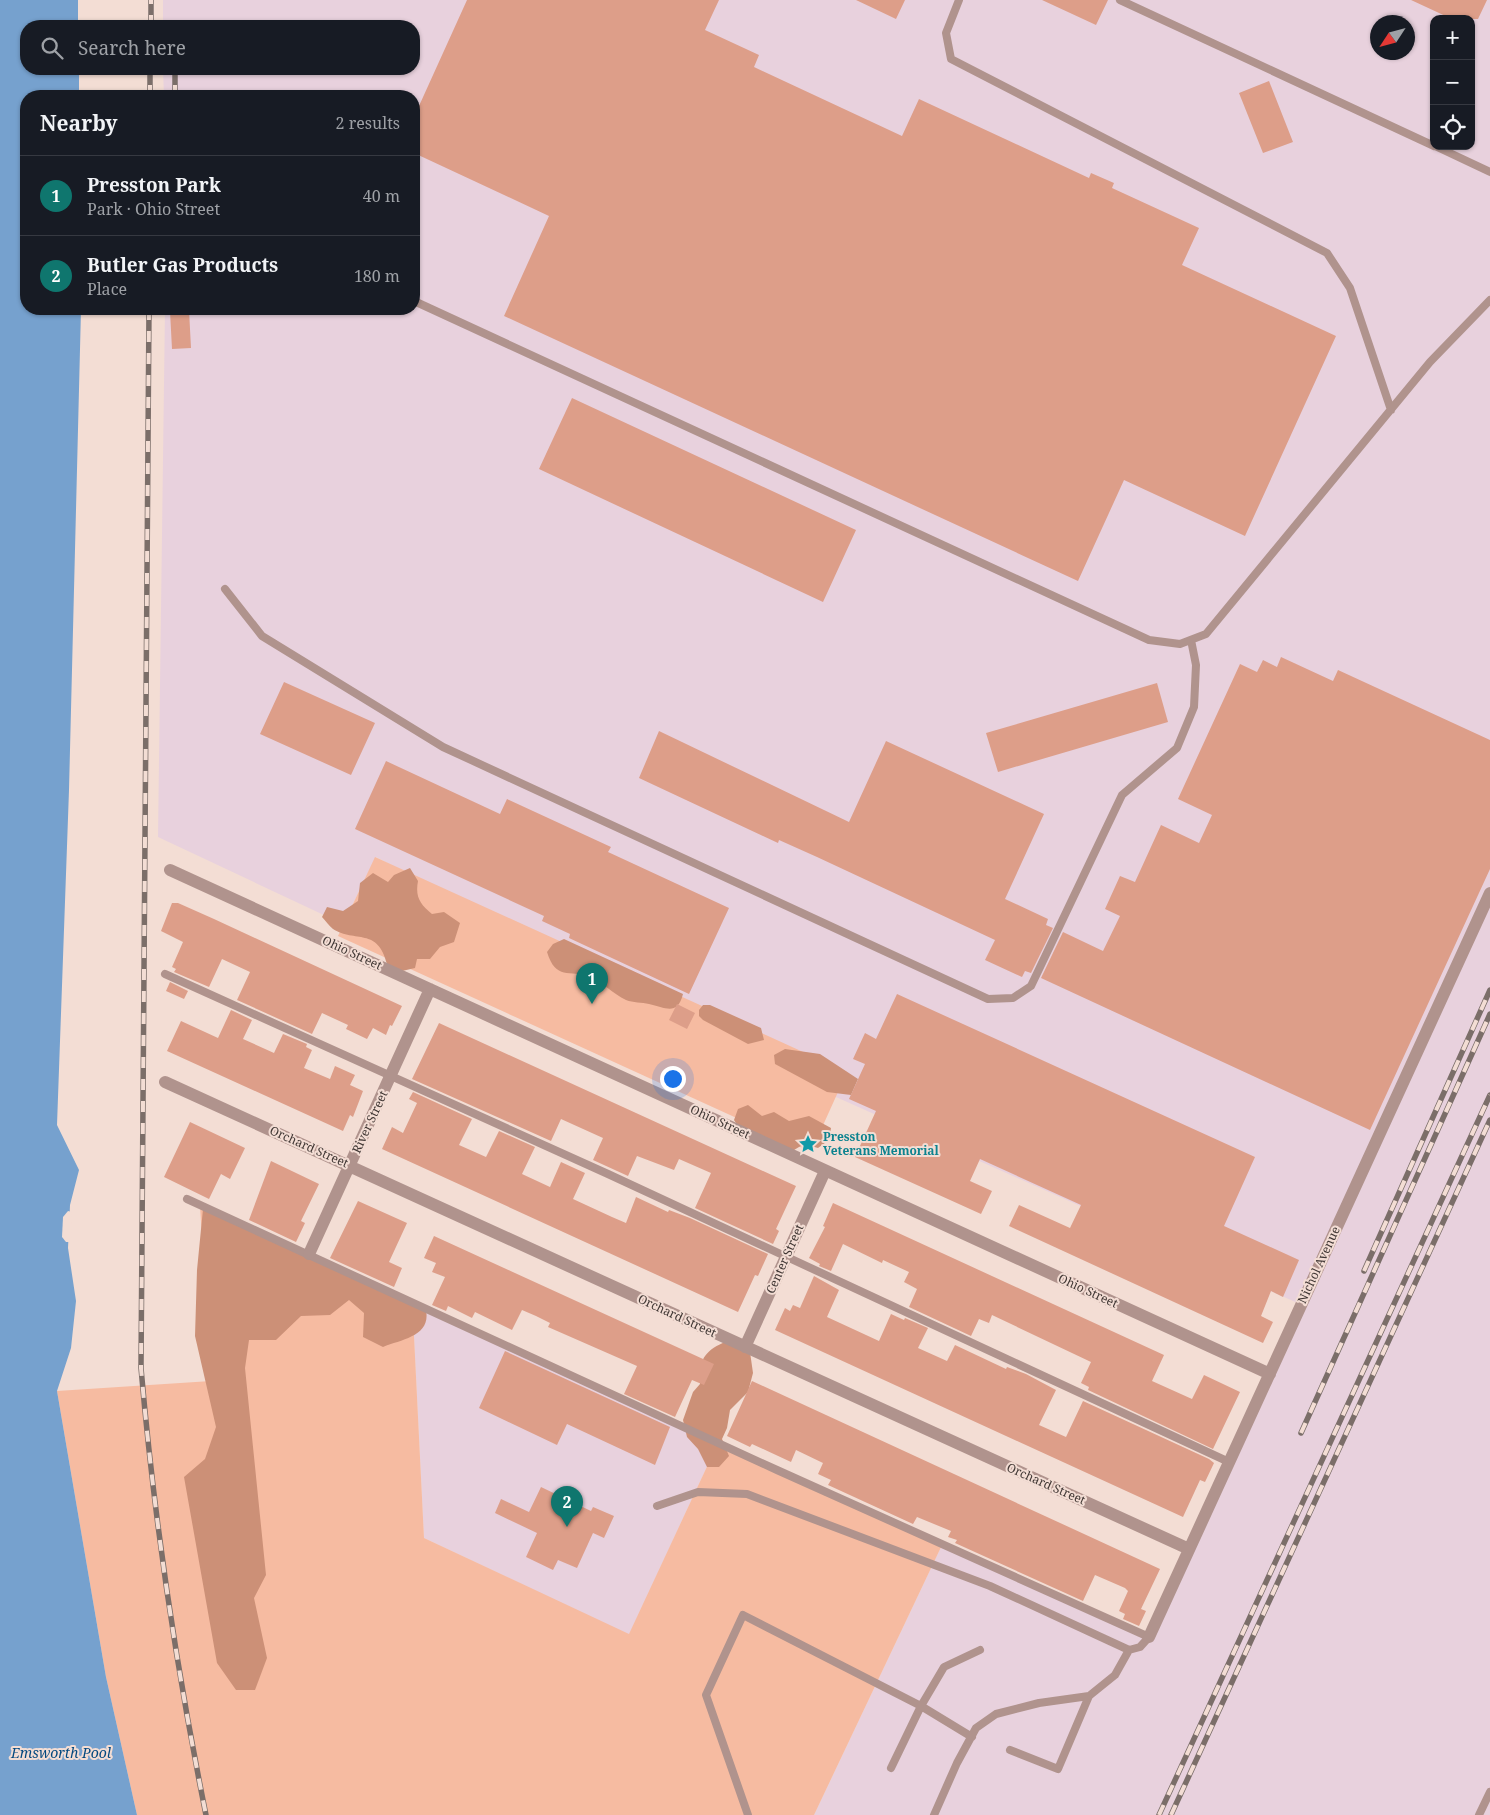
<!DOCTYPE html>
<meta charset="utf-8">
<style>
:root{--surface:#171b24;--page:#242831;--text:#f1f3f6;--muted:#9ea1a6;--line:#363941;--accent:#0f766e}
body{margin:0;font-family:"Noto Serif",serif;background:var(--page);color:var(--text)}
.controls{position:absolute;right:15px;top:15px;display:grid;overflow:hidden;border-radius:10px;box-shadow:0 1px 4px #0004}
.controls button{width:45px;height:45px;display:grid;place-items:center;padding:0;border:0;border-bottom:1px solid var(--line);background:var(--surface);color:var(--text);font:25px sans-serif}
.compass{position:absolute;left:1370px;top:15px;width:45px;height:45px;border-radius:50%;background:var(--surface);box-shadow:0 1px 4px #0004;rotate:234deg}
.you{position:absolute;left:672px;top:1078px;width:18px;height:18px;margin:-12px;border:4px solid #fff;border-radius:50%;background:#1a73e8;box-shadow:0 0 0 8px #1a73e833}
.badge{display:grid;place-items:center;width:32px;height:32px;border-radius:50%;background:var(--accent);color:#fff;font-size:16px;font-weight:700}
.pin{position:absolute;translate:-50% -41px;filter:drop-shadow(0 1px 2px #0008)}
.pin::after{content:'';position:absolute;top:26px;width:18px;height:15px;background:inherit;clip-path:polygon(0 0,100% 0,50% 100%)}
.list{margin:0;padding:0;list-style:none}
h2{display:flex;justify-content:space-between;align-items:center;height:65px;margin:0;padding:0 20px;font-size:21px}
h2 small{font-size:16px;font-weight:400;color:var(--muted)}
.list li{display:grid;grid-template-columns:32px 1fr auto;gap:15px;align-items:center;box-sizing:border-box;height:80px;padding:0 20px;border-top:1px solid var(--line)}
.list b{display:block;font-size:19px;white-space:nowrap}
.list p{margin:0;font-size:16px;white-space:nowrap;color:var(--muted)}
.list em{font-size:16px;font-style:normal;color:var(--muted)}
.icon{flex:none;width:28px;height:28px;fill:none;stroke:currentColor;stroke-width:2;stroke-linecap:round;stroke-linejoin:round}
.map{position:relative;flex:none;width:1490px;height:1815px;overflow:hidden}
.search{position:absolute;background:var(--surface);box-shadow:0 1px 4px #0004;left:20px;top:20px;width:400px;height:55px;display:flex;align-items:center;gap:12px;box-sizing:border-box;padding:0 18px;border-radius:20px;color:var(--muted);font-size:19px}
.panel{position:absolute;background:var(--surface);box-shadow:0 1px 4px #0004;left:20px;top:90px;width:400px;height:225px;border-radius:20px}
.map>svg:first-child{display:block}
</style>
<div class="map">
<svg width="1490" height="1815" viewBox="0 0 1490 1815">
<rect width="100%" height="100%" fill="#f3ddd4"/>
<path fill="#e8d1dd" fill-rule="evenodd" d="M 163,0 L 1490,0 L 1490,1815 L 814,1815 L 942,1545 L 1149,1637 L 1302,1305 L 836,1097 L 376,857 L 343,924 L 158,837 L 165,309 L 414,309 L 414,96 L 164,96 L 163,69 L 414,69 L 414,26 L 163,26 ZM 1434,19 L 1471,19 L 1471,146 L 1434,146 ZM 1378,22 L 1408,22 L 1408,52 L 1378,52 Z
M 418,1305 L 718,1443 L 629,1635 L 424,1538 L 413,1316 Z"/>
<path fill="#f6bba1" d="M 375,857 L 847,1072 L 811,1152 L 338,936 Z
M 200,1206 L 413,1316 L 424,1538 L 629,1634 L 718,1443 L 942,1545 L 814,1815 L 137,1815 L 106,1677 L 57,1391 L 211,1381 Z"/>
<path fill="#cc9077" d="M 410,868 L 418,881 C 415,897 420,904 432,914 L 444,912 L 460,923 L 454,942 L 440,947 L 430,959 L 417,959 L 415,968 L 402,971 L 387,964 C 378,927 355,943 333,929 C 329,926 325,920 322,917 L 327,907 L 343,911 L 358,901 L 360,883 L 373,873 L 388,882 L 394,875 Z
M 564,939 L 683,994 C 677,1017 665,1007 649,1004 C 642,1002 633,1003 626,1000 C 613,994 603,982 590,977 C 569,969 556,981 547,952 L 553,944 Z
M 703,1005 L 710,1005 L 761,1028 L 764,1040 L 748,1044 L 703,1020 L 699,1016 L 699,1010 Z
M 785,1049 L 820,1054 L 858,1079 L 851,1095 L 827,1092 L 775,1064 L 774,1055 Z
M 748,1105 L 762,1116 L 774,1112 L 789,1121 L 809,1116 L 831,1128 L 829,1140 L 818,1148 L 804,1144 L 789,1153 L 741,1131 L 734,1120 L 738,1109 Z
M 203,1209 L 426,1310 C 431,1336 403,1339 383,1347 L 363,1337 L 364,1313 L 349,1300 L 330,1315 L 301,1316 L 276,1340 L 249,1340 L 245,1368 L 266,1575 L 254,1598 L 267,1658 L 255,1690 L 236,1690 L 217,1663 L 184,1477 L 205,1459 L 216,1427 L 195,1336 L 197,1270 Z
M 727,1341 L 750,1352 L 753,1373 L 748,1392 L 730,1410 L 727,1428 L 722,1439 L 729,1456 L 719,1467 L 707,1467 L 698,1449 L 687,1437 L 683,1420 L 693,1392 L 700,1384 C 699,1359 704,1351 727,1341 Z"/>
<path fill="#76a1ce" d="M 0,0 L 78,0 L 78,26 L 26,26 L 26,69 L 79,69 L 79,96 L 26,96 L 26,309 L 81,309 L 69,790 L 57,1125 L 79,1170 L 70,1205 L 68,1248 L 76,1301 L 71,1348 L 57,1391 L 106,1677 L 137,1815 L 0,1815 Z"/>
<path fill="#f3ddd4" d="M 68,1211 L 72,1212 L 71,1242 L 66,1242 L 62,1237 L 63,1217 Z"/>
<path fill="#dd9e89" d="M 467,0 L 719,0 L 705,30 L 759,55 L 754,67 L 902,136 L 919,99 L 1089,178 L 1091,173 L 1114,183 L 1112,188 L 1199,228 L 1182,265 L 1336,336 L 1245,536 L 1124,480 L 1078,581 L 504,316 L 549,216 L 414,153 L 414,117 Z
M 856,0 L 905,0 L 896,19 Z
M 1042,0 L 1108,0 L 1096,25 Z
M 1411,0 L 1487,0 L 1478,19 L 1452,19 Z
M 1269,81 L 1293,142 L 1263,153 L 1239,93 Z
M 189,310 L 191,348 L 172,349 L 170,311 Z
M 572,398 L 856,530 L 823,602 L 539,469 Z
M 1281,657 L 1333,681 L 1338,670 L 1490,740 L 1490,869 L 1370,1130 L 1041,978 L 1063,932 L 1103,951 L 1120,916 L 1105,909 L 1120,876 L 1135,882 L 1161,825 L 1199,843 L 1212,815 L 1178,799 L 1240,664 L 1257,672 L 1263,660 L 1277,667 Z
M 284,682 L 375,723 L 351,775 L 260,734 Z
M 1157,683 L 1168,722 L 998,772 L 986,733 Z
M 659,731 L 849,822 L 886,741 L 1044,814 L 1005,899 L 1048,919 L 1046,925 L 1053,928 L 1031,973 L 1025,971 L 1022,977 L 985,960 L 995,940 L 817,857 L 779,840 L 778,843 L 639,778 Z
M 386,761 L 500,814 L 507,799 L 611,847 L 608,852 L 729,908 L 689,994 L 569,938 L 570,934 L 542,921 L 544,916 L 355,829 Z
M 172,903 L 178,903 L 214,919 L 402,1006 L 392,1026 L 390,1025 L 386,1035 L 373,1028 L 367,1039 L 346,1029 L 348,1025 L 322,1013 L 312,1034 L 237,1000 L 250,972 L 222,959 L 209,987 L 174,972 L 176,969 L 172,967 L 183,942 L 161,931 Z
M 170,982 L 188,991 L 184,999 L 166,991 Z
M 897,994 L 1255,1157 L 1224,1226 L 1299,1260 L 1283,1297 L 1271,1291 L 1261,1316 L 1273,1322 L 1263,1343 L 1009,1226 L 1019,1205 L 1070,1228 L 1081,1205 L 980,1159 L 970,1181 L 992,1191 L 981,1214 L 855,1157 L 876,1111 L 849,1099 L 865,1064 L 853,1059 L 865,1033 L 876,1039 Z
M 677,1004 L 695,1013 L 687,1029 L 669,1020 Z
M 231,1010 L 252,1020 L 243,1039 L 274,1053 L 283,1034 L 307,1044 L 306,1047 L 312,1050 L 304,1068 L 330,1079 L 335,1066 L 355,1075 L 350,1085 L 363,1091 L 353,1117 L 350,1115 L 343,1131 L 167,1051 L 181,1021 L 218,1038 Z
M 439,1023 L 796,1186 L 776,1229 L 779,1231 L 773,1244 L 695,1208 L 711,1173 L 679,1159 L 674,1170 L 637,1156 L 628,1176 L 593,1160 L 603,1138 L 561,1119 L 551,1141 L 412,1079 Z
M 413,1092 L 472,1119 L 459,1145 L 486,1157 L 499,1131 L 535,1147 L 522,1174 L 550,1187 L 561,1162 L 585,1173 L 573,1199 L 612,1217 L 626,1223 L 636,1197 L 668,1212 L 669,1210 L 690,1218 L 768,1254 L 758,1276 L 755,1275 L 738,1312 L 382,1149 L 392,1127 L 403,1133 L 417,1103 L 409,1099 Z
M 190,1122 L 245,1148 L 230,1179 L 221,1174 L 209,1199 L 164,1177 Z
M 271,1161 L 319,1184 L 301,1221 L 305,1223 L 296,1242 L 249,1220 Z
M 358,1201 L 407,1223 L 389,1262 L 402,1268 L 394,1287 L 330,1258 Z
M 833,1203 L 1164,1355 L 1152,1381 L 1192,1399 L 1204,1375 L 1240,1392 L 1213,1449 L 1088,1390 L 1089,1387 L 1081,1383 L 1091,1362 L 992,1315 L 989,1323 L 979,1319 L 971,1336 L 909,1307 L 917,1289 L 904,1282 L 909,1272 L 883,1260 L 882,1263 L 843,1244 L 831,1271 L 819,1266 L 820,1264 L 809,1258 L 825,1227 L 823,1226 Z
M 434,1236 L 714,1364 L 704,1385 L 692,1380 L 675,1417 L 624,1394 L 637,1366 L 548,1327 L 550,1323 L 536,1316 L 522,1310 L 512,1330 L 475,1312 L 472,1318 L 448,1306 L 446,1311 L 432,1305 L 445,1277 L 432,1272 L 436,1263 L 424,1258 Z
M 814,1276 L 839,1290 L 827,1317 L 879,1341 L 891,1314 L 904,1320 L 905,1318 L 928,1328 L 918,1348 L 947,1361 L 955,1345 L 1006,1369 L 1007,1367 L 1026,1374 L 1056,1390 L 1039,1425 L 1066,1437 L 1083,1401 L 1209,1459 L 1214,1463 L 1205,1482 L 1200,1480 L 1183,1517 L 775,1330 L 785,1308 L 790,1311 L 793,1305 L 800,1308 Z
M 505,1351 L 670,1427 L 655,1465 L 567,1424 L 557,1445 L 479,1408 Z
M 752,1381 L 1160,1569 L 1141,1609 L 1146,1611 L 1139,1626 L 1123,1619 L 1125,1614 L 1119,1611 L 1128,1591 L 1125,1588 L 1095,1575 L 1083,1601 L 955,1543 L 957,1540 L 948,1537 L 951,1531 L 917,1517 L 913,1524 L 828,1485 L 831,1480 L 818,1474 L 823,1463 L 796,1450 L 791,1462 L 752,1444 L 750,1447 L 727,1436 Z
M 541,1487 L 591,1511 L 593,1507 L 614,1516 L 604,1538 L 593,1533 L 577,1568 L 558,1560 L 553,1570 L 526,1557 L 537,1533 L 495,1513 L 501,1499 L 529,1512 Z"/>
<g fill="none" stroke-linecap="round" stroke-linejoin="round">
<path stroke="#b0938d" stroke-width="8" d="M 959,0 L 946,33 L 951,59 L 1327,253 L 1350,288 L 1391,410
M 1120,0 L 1434,146
M 1435,146 L 1490,172
M 414,301 L 1149,640 L 1180,644 L 1206,634 L 1430,362 L 1490,300
M 225,589 L 262,636 L 443,747 L 988,999 L 1013,998 L 1031,986 L 1122,795 L 1177,748 L 1194,707 L 1196,665 L 1191,640
M 165,974 L 608,1174 L 1229,1462
M 187,1199 L 777,1470 L 1149,1637 L 1140,1647 L 1129,1650 L 990,1586 L 747,1494 L 698,1492 L 657,1506
M 1010,1750 L 1058,1769 L 1089,1696
M 891,1768 L 921,1706 L 944,1667 L 980,1650
M 748,1815 L 706,1695 L 743,1615 L 921,1706 L 972,1737
M 934,1815 L 957,1763 L 976,1728 L 996,1714 L 1039,1703 L 1089,1696 L 1115,1675 L 1129,1650
M 1479,1815 L 1490,1792"/>
<path stroke="#b0938d" stroke-width="12" d="M 170,870 L 1270,1374
M 165,1082 L 1189,1549
M 309,1254 L 430,989
M 745,1347 L 825,1171
M 1149,1637 L 1490,893"/>
<g stroke="#7b6e69" stroke-width="5.5">
<path id="rail" d="M 151,26 L 151,0
M 150,96 L 150,69
M 175,96 L 175,69
M 149,309 L 141,1368 C 154,1518 176,1667 206,1815
M 1364,1271 L 1490,990
M 1301,1433 L 1490,1014
M 1159,1815 L 1490,1095
M 1171,1815 L 1490,1120"/>
</g>
<use href="#rail" stroke="#f3ddd4" stroke-width="4" stroke-dasharray="11" stroke-linecap="butt"/>
</g>
<defs>
<g id="sight-bare" transform="scale(1.5)"><path d="M0-6L1.8-2.2L6-1.7L2.9 1.2L3.7 5.4L0 3.3L-3.7 5.4L-2.9 1.2L-6-1.7L-1.8-2.2Z" fill="#0f9aa8" stroke="#f3ddd4" stroke-width="2.5" paint-order="stroke"/></g>
</defs>
<g fill-rule="evenodd">
<use href="#sight-bare" x="808" y="1144"/>
</g>
<g text-anchor="middle" stroke-width="4" stroke-linejoin="round" paint-order="stroke">
<g font-size="12" fill="#403734" stroke="#f3ddd4">
<text transform="translate(352 953) rotate(25)" y="4">Ohio Street</text>
<text transform="translate(370 1122) rotate(-65)" y="4">River Street</text>
<text transform="translate(720 1122) rotate(25)" y="4">Ohio Street</text>
<text transform="translate(309 1147) rotate(24)" y="4">Orchard Street</text>
<text transform="translate(785 1259) rotate(-66)" y="4">Center Street</text>
<text transform="translate(1319 1265) rotate(-65)" y="4">Nichol Avenue</text>
<text transform="translate(1088 1291) rotate(25)" y="4">Ohio Street</text>
<text transform="translate(677 1316) rotate(25)" y="4">Orchard Street</text>
<text transform="translate(1046 1484) rotate(24)" y="4">Orchard Street</text>
</g>
<g font-size="12" font-weight="bold" fill="#0d838f" stroke="#f3ddd4" text-anchor="start">
<text x="823" y="1141">Presston<tspan x="823" dy="14">Veterans Memorial</tspan></text>
</g>
<g font-size="14" font-style="italic" fill="#02487f" stroke="#f3ddd4">
<text x="61" y="1758">Emsworth Pool</text>
</g>
</g>
</svg>
<div class="controls">
<button>+</button>
<button>−</button>
<button><svg class="icon" aria-label="locate" viewBox="0 0 24 24"><circle cx="12" cy="12" r="6"/><path d="M12 2v4M12 18v4M2 12h4M18 12h4"/></svg></button>
</div>
<svg class="compass" viewBox="-18 -18 36 36"><path d="M0-13l5 13h-10z" fill="#e53935"/><path d="M0 13l5-13h-10z" fill="#9ea1a6"/></svg>
<div class="you"></div>
<div class="pin badge" style="left:592px;top:1004px">1</div>
<div class="pin badge" style="left:567px;top:1527px">2</div>
<div class="search"><svg class="icon" aria-label="search" viewBox="0 0 24 24"><circle cx="10" cy="10" r="6"/><path d="M15 15l6 6"/></svg>Search here</div>
<section class="panel">
<h2>Nearby<small>2 results</small></h2>
<ul class="list">
<li><span class="badge">1</span><div><b>Presston Park</b><p>Park · Ohio Street</p></div><em>40 m</em></li>
<li><span class="badge">2</span><div><b>Butler Gas Products</b><p>Place</p></div><em>180 m</em></li>
</ul>
</section>
</div>
